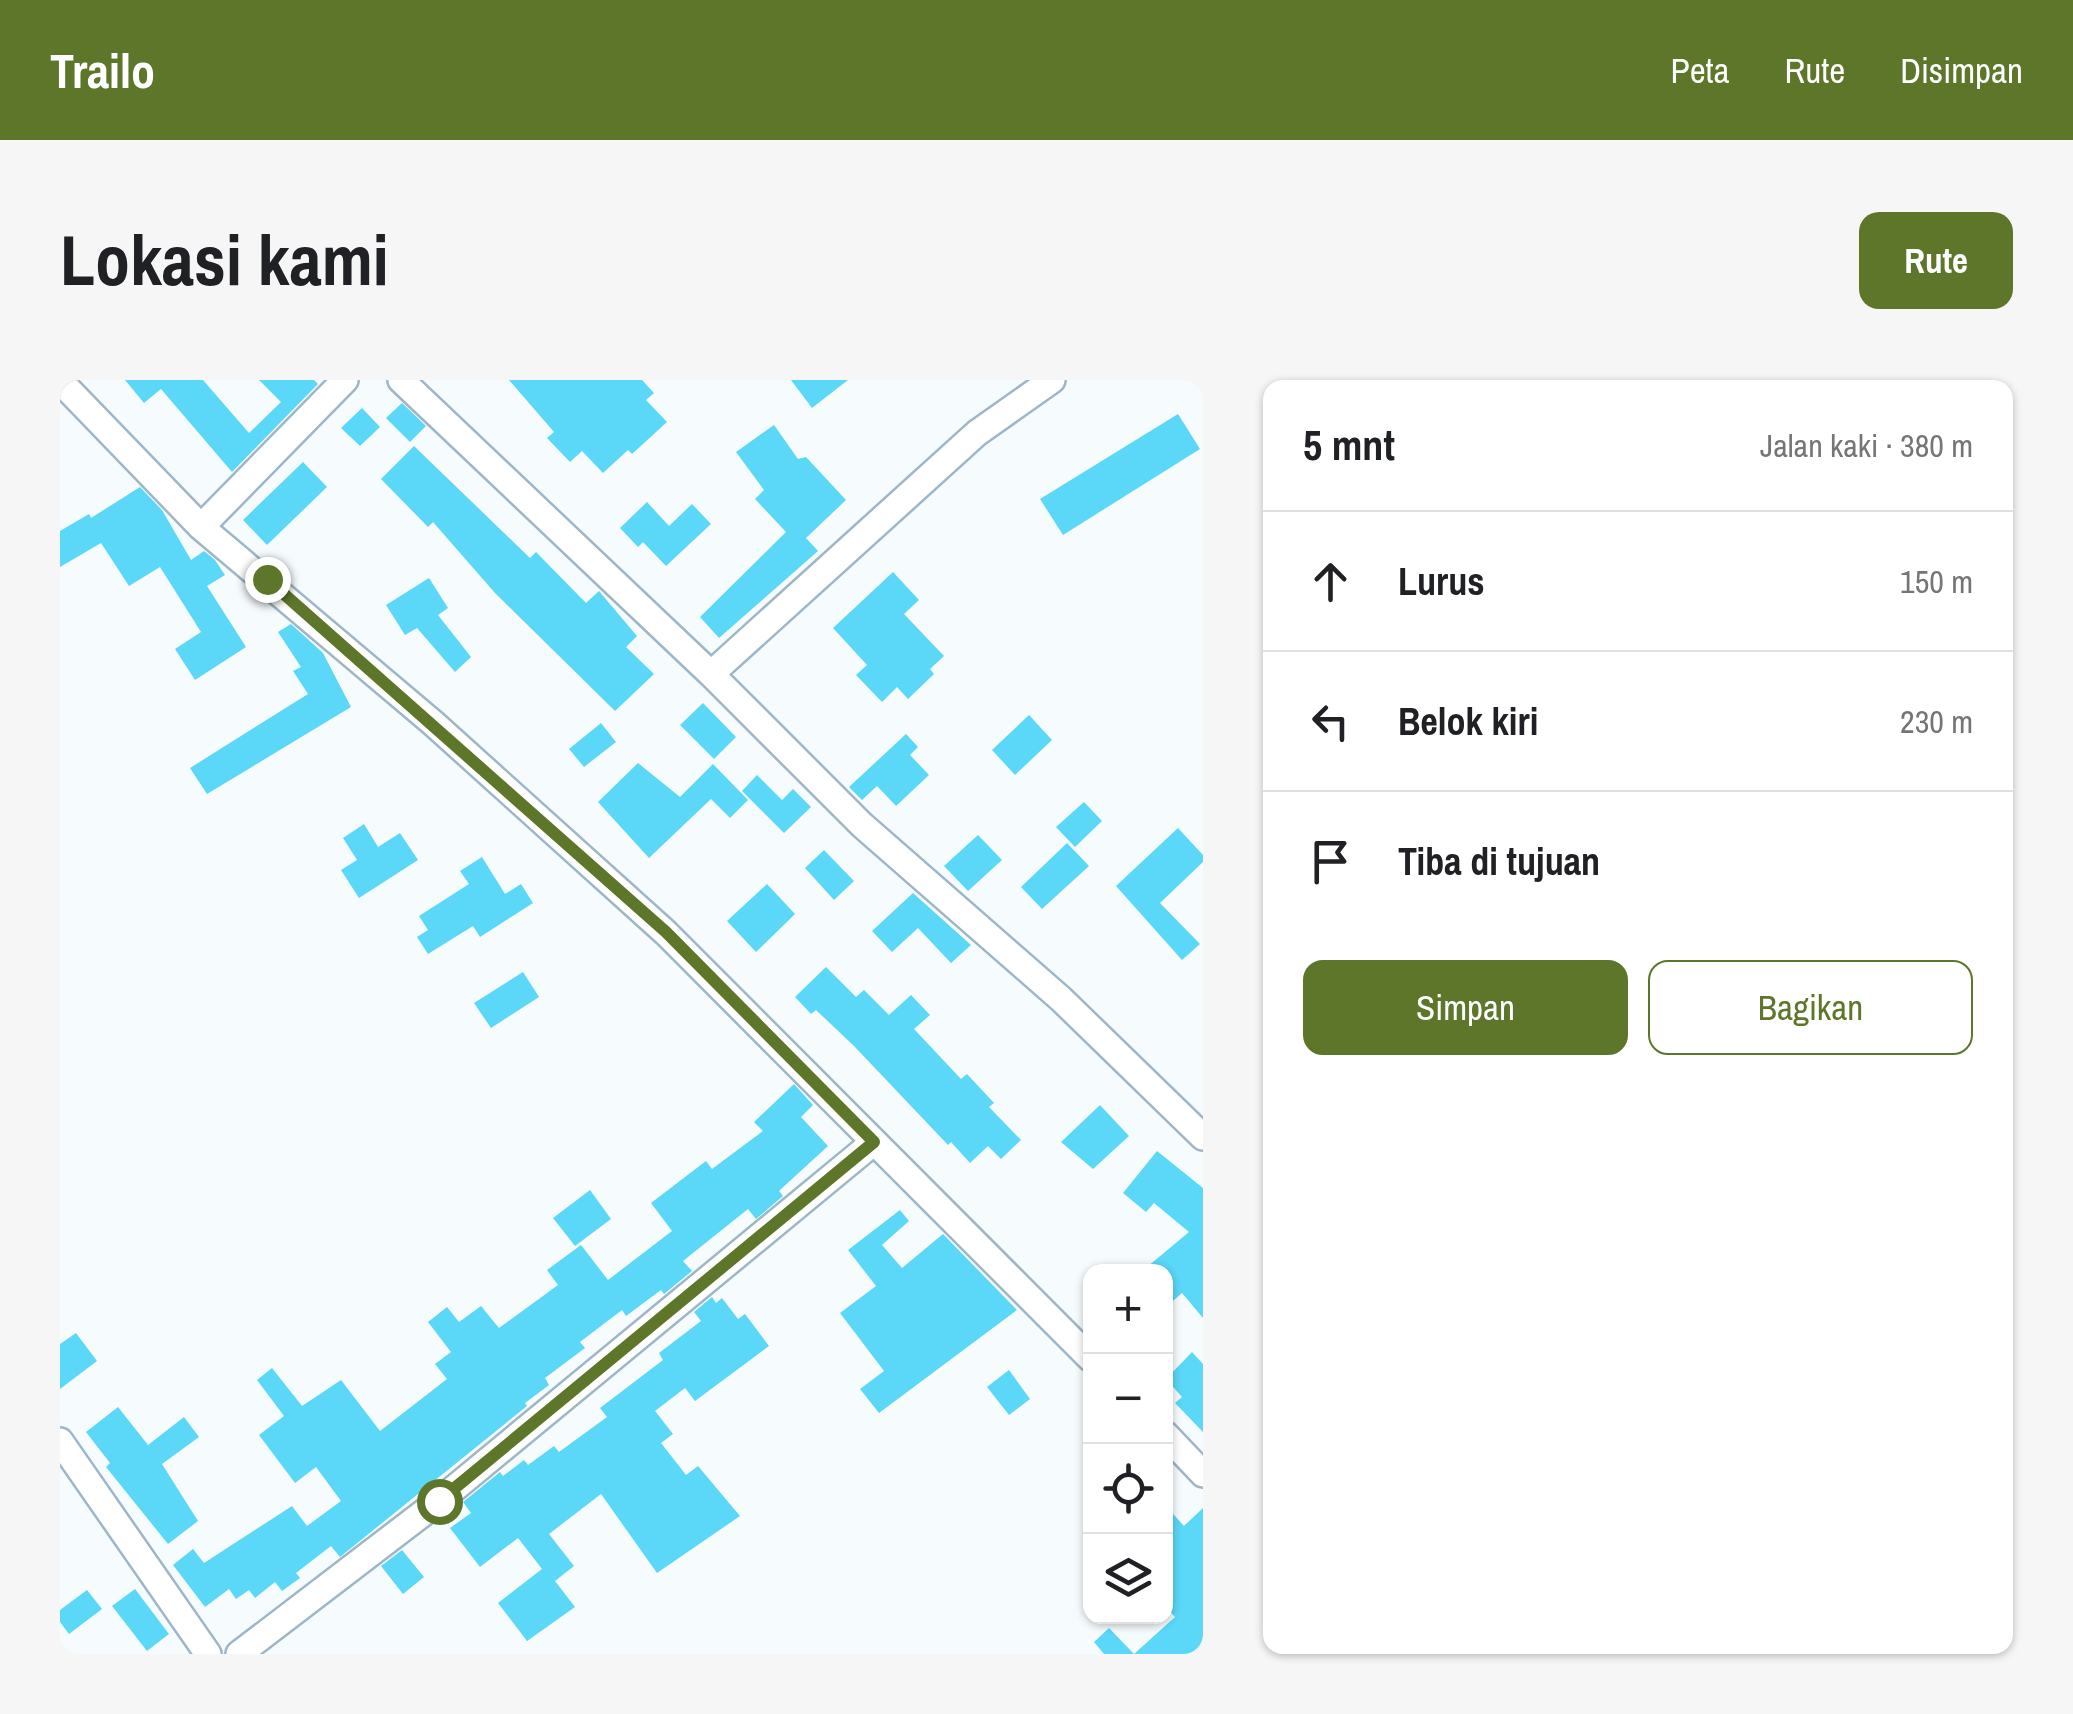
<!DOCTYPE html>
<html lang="id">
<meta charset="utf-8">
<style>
:root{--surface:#fff;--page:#f6f6f6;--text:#202124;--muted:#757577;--line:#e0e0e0;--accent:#5d7629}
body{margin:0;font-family:"Archivo Narrow",sans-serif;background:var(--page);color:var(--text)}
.controls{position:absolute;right:30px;bottom:30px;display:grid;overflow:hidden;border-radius:20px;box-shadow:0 2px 8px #0004}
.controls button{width:90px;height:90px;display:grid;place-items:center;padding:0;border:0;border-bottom:2px solid var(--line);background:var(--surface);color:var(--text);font:50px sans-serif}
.stop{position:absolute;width:30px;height:30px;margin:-22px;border:8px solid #5d7629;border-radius:50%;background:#fff}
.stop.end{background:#5d7629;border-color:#fff;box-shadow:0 2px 10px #0008}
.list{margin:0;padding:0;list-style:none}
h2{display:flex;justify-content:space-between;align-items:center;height:130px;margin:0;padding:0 40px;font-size:42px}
h2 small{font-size:32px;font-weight:400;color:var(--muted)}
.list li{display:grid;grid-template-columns:65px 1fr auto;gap:30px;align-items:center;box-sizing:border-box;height:140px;padding:0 40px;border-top:2px solid var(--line)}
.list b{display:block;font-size:38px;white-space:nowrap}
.list em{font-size:32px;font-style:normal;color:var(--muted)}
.actions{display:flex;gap:20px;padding:30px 40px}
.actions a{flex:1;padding:22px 0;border:2px solid var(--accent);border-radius:20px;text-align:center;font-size:35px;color:var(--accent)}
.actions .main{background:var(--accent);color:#fff}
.icon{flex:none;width:55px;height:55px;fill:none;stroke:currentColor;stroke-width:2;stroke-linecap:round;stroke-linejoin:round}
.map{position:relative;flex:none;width:1143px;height:1274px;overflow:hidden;border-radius:20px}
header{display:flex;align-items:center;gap:60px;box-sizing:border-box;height:140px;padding:0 50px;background:var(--accent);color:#fff}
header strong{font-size:48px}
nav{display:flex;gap:55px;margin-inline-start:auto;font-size:35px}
.intro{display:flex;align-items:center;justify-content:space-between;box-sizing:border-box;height:240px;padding:0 60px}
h1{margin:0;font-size:70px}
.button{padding:25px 45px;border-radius:20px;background:var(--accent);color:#fff;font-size:35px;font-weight:700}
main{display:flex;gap:60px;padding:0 60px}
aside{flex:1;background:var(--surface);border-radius:20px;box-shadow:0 2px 8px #0004}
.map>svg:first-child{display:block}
</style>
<header>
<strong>Trailo</strong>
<nav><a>Peta</a><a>Rute</a><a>Disimpan</a></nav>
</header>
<div class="intro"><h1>Lokasi kami</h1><a class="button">Rute</a></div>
<main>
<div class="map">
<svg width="1143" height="1274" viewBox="0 0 1143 1274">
<rect width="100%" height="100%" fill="#f6fbfe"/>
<path fill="#5bd7f7" d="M 65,0 L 143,0 L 189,53 L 221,22 L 199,0 L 254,0 L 258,4 L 172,92 L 101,9 L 84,23 Z
M 449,0 L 582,0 L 594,13 L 586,20 L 607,42 L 572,74 L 568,70 L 543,93 L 522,71 L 510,82 L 487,58 L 494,52 Z
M 731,0 L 788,0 L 752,28 Z
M 342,23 L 366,46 L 350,62 L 326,38 Z
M 302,28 L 320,47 L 300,66 L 281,48 Z
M 1118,34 L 1140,69 L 1003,155 L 980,119 Z
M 714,45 L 738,79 L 746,77 L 786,120 L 746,158 L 758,171 L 659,258 L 640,237 L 726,152 L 695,119 L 704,110 L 676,72 Z
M 354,66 L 470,178 L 476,172 L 526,223 L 539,211 L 577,256 L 566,267 L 594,294 L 555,331 L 435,213 L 373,142 L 368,147 L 321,99 Z
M 243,82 L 267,107 L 207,165 L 183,140 Z
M 80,107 L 102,130 L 131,180 L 144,171 L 155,180 L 165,195 L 147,206 L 186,267 L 135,300 L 115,269 L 141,252 L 100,187 L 69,206 L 41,163 L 0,187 L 0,151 L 29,134 L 31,138 Z
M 587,122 L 609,146 L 632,124 L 651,144 L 606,186 L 583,162 L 578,167 L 560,148 Z
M 833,192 L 859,220 L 844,234 L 884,276 L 870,289 L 874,294 L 848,319 L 837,307 L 822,322 L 796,295 L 807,285 L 773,248 Z
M 369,198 L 388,228 L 378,235 L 411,277 L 395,292 L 357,248 L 345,255 L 326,225 Z
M 231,244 L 263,273 L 291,327 L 147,414 L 130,388 L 248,314 L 233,291 L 241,287 L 218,252 Z
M 643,323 L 676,357 L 654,379 L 620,345 Z
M 969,335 L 992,360 L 955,395 L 932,370 Z
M 541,343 L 556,362 L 524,387 L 509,369 Z
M 846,354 L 858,367 L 850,375 L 869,395 L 836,426 L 817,406 L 802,420 L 789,407 Z
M 578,383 L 620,417 L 653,384 L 688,420 L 670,438 L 651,419 L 589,478 L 538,422 Z
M 697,395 L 722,420 L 733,409 L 751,427 L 724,453 L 682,411 Z
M 1024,422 L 1042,441 L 1015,467 L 996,447 Z
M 304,444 L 318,467 L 340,453 L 358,480 L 299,518 L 281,490 L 297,480 L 283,458 Z
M 1118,448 L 1143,475 L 1143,482 L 1100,523 L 1140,564 L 1122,580 L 1056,506 Z
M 918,455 L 942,480 L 908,511 L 884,486 Z
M 1007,463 L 1029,486 L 982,529 L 961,507 Z
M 764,470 L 794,501 L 774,520 L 745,488 Z
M 422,477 L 445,514 L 461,504 L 473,523 L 420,557 L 413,546 L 368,574 L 357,557 L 368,550 L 359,536 L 409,504 L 400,491 Z
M 707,504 L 735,534 L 696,572 L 667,541 Z
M 853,513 L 911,565 L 891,583 L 858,548 L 832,572 L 812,551 Z
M 766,587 L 796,617 L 804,610 L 829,635 L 851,615 L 870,635 L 854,649 L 901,699 L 907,694 L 934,723 L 929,727 L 961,760 L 941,779 L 928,766 L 910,783 L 891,762 L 888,765 L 794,666 L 756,630 L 751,634 L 735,617 Z
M 463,592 L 479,617 L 431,648 L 414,623 Z
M 734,704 L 753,725 L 741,737 L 768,766 L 719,811 L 723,816 L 696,839 L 688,829 L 623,881 L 632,891 L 604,914 L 601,910 L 566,936 L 562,930 L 520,962 L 525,968 L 485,998 L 489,1005 L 465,1023 L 467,1026 L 280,1177 L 271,1166 L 236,1193 L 240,1198 L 222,1211 L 215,1202 L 195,1218 L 189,1210 L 176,1219 L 169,1209 L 145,1227 L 113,1185 L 133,1169 L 144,1183 L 232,1126 L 247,1146 L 281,1121 L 256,1087 L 235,1103 L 199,1055 L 224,1036 L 197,1000 L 212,988 L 242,1026 L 281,1000 L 320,1051 L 387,999 L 375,984 L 391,972 L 368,942 L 387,927 L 399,942 L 421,926 L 439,948 L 498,905 L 487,890 L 521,865 L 548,900 L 612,851 L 591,823 L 646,781 L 652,789 L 703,751 L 694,742 Z
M 1040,725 L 1069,756 L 1033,789 L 1001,762 Z
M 1097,771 L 1143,808 L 1143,938 L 1122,913 L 1106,927 L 1106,892 L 1081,892 L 1129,852 L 1094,823 L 1086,832 L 1063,813 Z
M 530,810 L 551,839 L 515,866 L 493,838 Z
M 840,830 L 849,841 L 822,865 L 842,888 L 883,854 L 957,930 L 819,1033 L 800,1009 L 824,991 L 780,933 L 816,906 L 788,870 Z
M 652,917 L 656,923 L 662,918 L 678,939 L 685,934 L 709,966 L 635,1021 L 625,1008 L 595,1031 L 613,1054 L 601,1063 L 626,1095 L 638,1086 L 680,1136 L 597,1193 L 541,1114 L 489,1154 L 514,1186 L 495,1201 L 515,1227 L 467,1261 L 438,1223 L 482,1189 L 458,1158 L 420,1187 L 390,1148 L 411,1133 L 403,1122 L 440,1092 L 443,1096 L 464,1080 L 468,1085 L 494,1066 L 499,1072 L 547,1037 L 540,1028 L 603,980 L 599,973 L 641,941 L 634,932 Z
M 16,953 L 37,981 L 0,1009 L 0,964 Z
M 1132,972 L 1143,984 L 1143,1052 L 1115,1023 L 1122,1017 L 1106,999 Z
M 949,990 L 970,1019 L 949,1035 L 927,1007 Z
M 58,1027 L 88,1065 L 124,1037 L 139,1057 L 102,1084 L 138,1141 L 108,1164 L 46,1087 L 50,1083 L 26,1052 Z
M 1106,1126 L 1124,1146 L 1143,1128 L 1143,1274 L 1074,1274 L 1115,1237 L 1106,1227 Z
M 342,1170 L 364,1197 L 343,1214 L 321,1186 Z
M 75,1209 L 109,1254 L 87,1271 L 52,1226 Z
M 27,1210 L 42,1229 L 9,1254 L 0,1242 L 0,1230 Z
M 1049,1248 L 1074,1274 L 1044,1274 L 1034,1262 Z"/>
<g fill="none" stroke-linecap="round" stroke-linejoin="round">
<g stroke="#9eb6c7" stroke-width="30">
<path id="minor" d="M 341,0 L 651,294 L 802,445 L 1001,619 L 1143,757
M 0,1 L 141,147 L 373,343 L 606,553 L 1030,978
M 141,147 L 285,0
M 651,294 L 917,53 L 992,0
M 1106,1055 L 1143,1094
M 0,1061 L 148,1274
M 179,1274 L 379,1121 L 814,762"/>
</g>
<use href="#minor" stroke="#fff" stroke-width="25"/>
</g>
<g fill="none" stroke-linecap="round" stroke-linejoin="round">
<path stroke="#5d7629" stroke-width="12" d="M 207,199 L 606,552 L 814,762 L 379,1121"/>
</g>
</svg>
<div class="controls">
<button>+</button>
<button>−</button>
<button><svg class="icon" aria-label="locate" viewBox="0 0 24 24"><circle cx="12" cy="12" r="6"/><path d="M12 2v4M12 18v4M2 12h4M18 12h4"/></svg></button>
<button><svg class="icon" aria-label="layers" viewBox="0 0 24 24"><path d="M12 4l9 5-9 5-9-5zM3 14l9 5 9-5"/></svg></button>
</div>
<div class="stop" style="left:379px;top:1121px"></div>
<div class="stop end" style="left:207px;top:199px"></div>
</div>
<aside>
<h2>5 mnt<small>Jalan kaki · 380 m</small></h2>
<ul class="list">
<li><svg class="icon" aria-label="ahead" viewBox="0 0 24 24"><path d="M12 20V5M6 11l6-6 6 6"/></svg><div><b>Lurus</b></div><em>150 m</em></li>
<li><svg class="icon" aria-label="left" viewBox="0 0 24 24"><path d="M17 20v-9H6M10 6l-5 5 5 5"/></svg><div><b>Belok kiri</b></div><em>230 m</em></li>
<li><svg class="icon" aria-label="arrive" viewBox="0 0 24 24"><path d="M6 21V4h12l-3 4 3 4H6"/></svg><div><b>Tiba di tujuan</b></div></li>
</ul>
<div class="actions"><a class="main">Simpan</a><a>Bagikan</a></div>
</aside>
</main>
